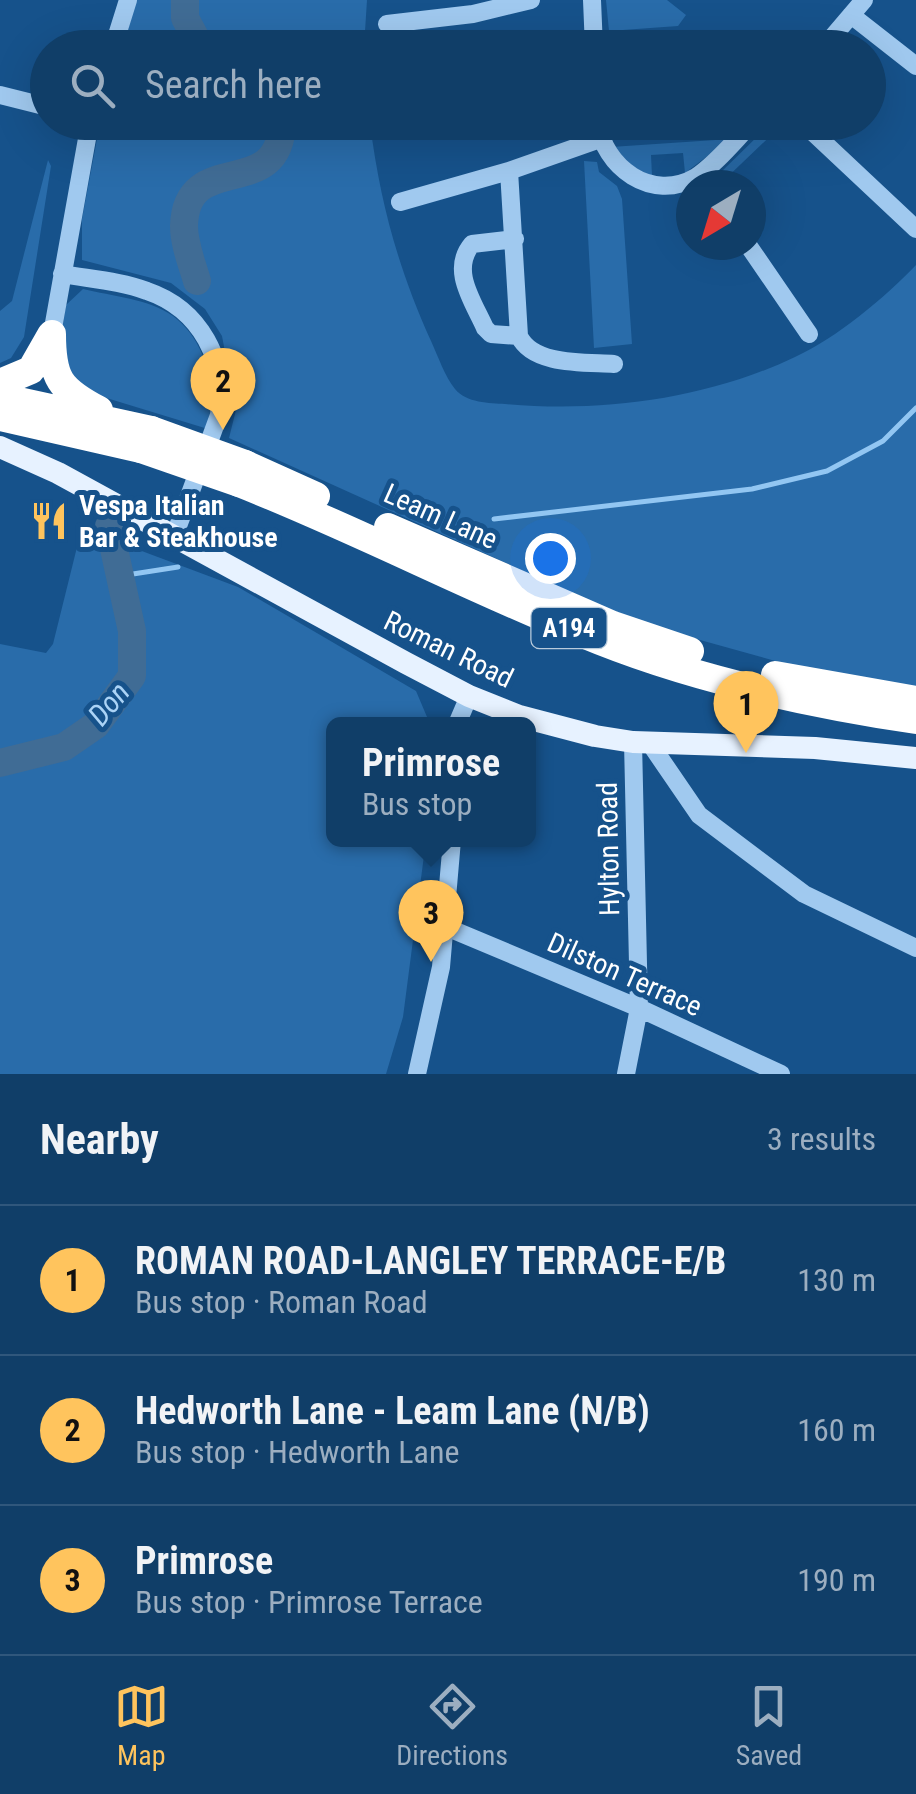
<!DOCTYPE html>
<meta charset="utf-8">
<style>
:root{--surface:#103e68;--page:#19456e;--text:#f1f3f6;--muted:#9caec0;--line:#30577c;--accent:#ffc45d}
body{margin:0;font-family:"Roboto Condensed",sans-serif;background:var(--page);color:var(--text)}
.compass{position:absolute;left:676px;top:170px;width:90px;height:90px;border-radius:50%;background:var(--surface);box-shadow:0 10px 40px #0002;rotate:218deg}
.you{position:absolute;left:550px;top:558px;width:35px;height:35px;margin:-25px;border:8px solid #fff;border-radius:50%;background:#1a73e8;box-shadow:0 0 0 15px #1a73e833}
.badge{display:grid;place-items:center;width:65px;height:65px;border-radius:50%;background:var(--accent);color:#111;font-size:32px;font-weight:700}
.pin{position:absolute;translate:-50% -82px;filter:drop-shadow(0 2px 5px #0008)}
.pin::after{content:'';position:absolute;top:52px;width:35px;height:30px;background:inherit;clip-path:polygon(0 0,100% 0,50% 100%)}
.popup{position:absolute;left:326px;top:717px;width:210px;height:130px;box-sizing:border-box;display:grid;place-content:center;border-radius:15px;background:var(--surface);filter:drop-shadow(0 2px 8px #0005);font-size:32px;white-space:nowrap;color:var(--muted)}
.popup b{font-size:38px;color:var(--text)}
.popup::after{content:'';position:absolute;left:50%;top:100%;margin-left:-20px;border:20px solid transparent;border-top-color:var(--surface)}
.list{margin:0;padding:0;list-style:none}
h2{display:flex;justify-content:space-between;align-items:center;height:130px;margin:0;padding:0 40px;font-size:42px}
h2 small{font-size:32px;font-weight:400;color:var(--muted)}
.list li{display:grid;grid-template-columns:65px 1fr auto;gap:30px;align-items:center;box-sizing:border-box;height:150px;padding:0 40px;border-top:2px solid var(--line)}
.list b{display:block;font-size:38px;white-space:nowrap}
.list p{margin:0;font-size:32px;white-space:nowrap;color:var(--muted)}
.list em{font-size:32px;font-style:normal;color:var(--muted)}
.icon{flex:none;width:55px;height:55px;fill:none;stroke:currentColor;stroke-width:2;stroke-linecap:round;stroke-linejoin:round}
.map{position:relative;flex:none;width:916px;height:1074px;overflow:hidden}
.search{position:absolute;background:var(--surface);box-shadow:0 10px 40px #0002;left:30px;right:30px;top:30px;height:110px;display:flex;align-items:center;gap:25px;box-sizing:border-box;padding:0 35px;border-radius:55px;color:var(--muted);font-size:38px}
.sheet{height:580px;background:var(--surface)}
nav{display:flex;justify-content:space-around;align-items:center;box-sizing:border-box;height:140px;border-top:2px solid var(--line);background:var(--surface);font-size:28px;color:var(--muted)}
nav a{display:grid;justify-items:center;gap:5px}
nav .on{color:var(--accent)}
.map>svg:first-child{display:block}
</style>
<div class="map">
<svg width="916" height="1074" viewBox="0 0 916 1074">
<rect width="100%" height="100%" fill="#16528b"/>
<path fill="#296caa" d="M 136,0 L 367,0 L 364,47 L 123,48 Z
M 606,0 L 667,0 L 686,15 L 678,26 L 609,31 Z
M 100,123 L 370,123 C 380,202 398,268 431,341 C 438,356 445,377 455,389 C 466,403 490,403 505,404 C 601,413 707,399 795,357 C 838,337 883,299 916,265 L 916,690 L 786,664 L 639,623 L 229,438 L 239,398 L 230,379 L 222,336 L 205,309 L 171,283 L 82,260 L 82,219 Z
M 784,123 L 719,185 L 718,175 L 770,124 Z
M 730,139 L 685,173 L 683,153 L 651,155 L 652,176 L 627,164 L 611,147 Z
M 48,160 L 51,166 L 24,337 L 11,358 L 0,363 L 0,311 L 12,301 Z
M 584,161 L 597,162 L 599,172 L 617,186 L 622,199 L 632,344 L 594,348 Z
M 83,289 C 112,296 149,299 173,316 C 206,340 219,392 208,429 L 77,389 L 59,350 L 66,305 Z
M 115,533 L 115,541 L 238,587 L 416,691 L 430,724 L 334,724 L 334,840 L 426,840 L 403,1017 L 386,1074 L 0,1074 L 0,644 L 46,653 L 53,644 L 80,535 Z"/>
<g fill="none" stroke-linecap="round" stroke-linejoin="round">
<path stroke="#92c6f2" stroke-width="5" d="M 494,519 L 752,489 L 827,471 L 883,441 L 916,408
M 120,576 L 178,567"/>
<path stroke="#406c95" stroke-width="28" d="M 185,0 L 185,18 L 201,48
M 197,281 C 192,264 184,244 184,226 C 186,147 281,204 282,122
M 0,763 L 64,747 L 96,725 L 132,676 L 132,631 L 109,526"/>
<path stroke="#a0c9ef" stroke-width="18" d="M 592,0 L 594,48
M 851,15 L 916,66
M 387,24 L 473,14 L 531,0
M 113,48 L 128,0
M 823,48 L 864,0
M 0,95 L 48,107
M 598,122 C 603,167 652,203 696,177 C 717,163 735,140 753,122
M 802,122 L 916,229
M 600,139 L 509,171 L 519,336 C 533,366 586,362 614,364
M 400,202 L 509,171
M 515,239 L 472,244 C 450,270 473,301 485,328 L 491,334 L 519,336
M 748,245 L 809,334
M 62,274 C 90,279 121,281 147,291 C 200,309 228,361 219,415 L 174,537
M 52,334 L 90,122
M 457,724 L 469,696
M 649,742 L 699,815 L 804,894 L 916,948
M 446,927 L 639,1008 L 781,1074
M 417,1074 L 441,967 L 452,840
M 626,1074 L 639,1008 L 633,742"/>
<path stroke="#e7f2ff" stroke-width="22" d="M 0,447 L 58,473 L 406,663 L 469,696 L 519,716 L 595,736 L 633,742 L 815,748 L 916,758"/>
<path stroke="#fff" stroke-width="28" d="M 52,334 C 52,378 59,389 99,410
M 0,383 L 31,370 L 51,335
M 0,397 L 151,430
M 0,417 L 141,449
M 245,464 L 316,496
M 239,483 C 361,531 478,593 600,641 C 701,681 809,704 916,720
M 388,527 L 613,625 L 690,651
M 775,675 L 916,700"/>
<path stroke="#fff" stroke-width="28" d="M 151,430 L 245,464
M 141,449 L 239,483"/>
</g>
<defs>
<g id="restaurant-bare" transform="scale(3)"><path d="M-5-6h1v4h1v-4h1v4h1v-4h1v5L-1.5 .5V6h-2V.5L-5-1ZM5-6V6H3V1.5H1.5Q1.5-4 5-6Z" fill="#ffc45d" stroke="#16528b" stroke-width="2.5" paint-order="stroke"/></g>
</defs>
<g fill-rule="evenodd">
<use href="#restaurant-bare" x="49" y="521"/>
</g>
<g text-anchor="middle" stroke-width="10" stroke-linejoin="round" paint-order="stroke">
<rect fill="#16528b" stroke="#b9cbdc" stroke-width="2.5" x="531.5" y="608" width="75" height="40" rx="8"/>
<g font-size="25" font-weight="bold" fill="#fff">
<text x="569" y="637">A194</text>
</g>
<g font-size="28" font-weight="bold" fill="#fff" stroke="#16528b" text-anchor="start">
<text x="79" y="515">Vespa Italian<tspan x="79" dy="32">Bar &amp; Steakhouse</tspan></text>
</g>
<g font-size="28" fill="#fff" stroke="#16528b">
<text transform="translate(441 516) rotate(24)" y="10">Leam Lane</text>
<text transform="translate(449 649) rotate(26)" y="10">Roman Road</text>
<text transform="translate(608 849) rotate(-91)" y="10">Hylton Road</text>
<text transform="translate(625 974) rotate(24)" y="10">Dilston Terrace</text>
</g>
<g font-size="30" font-style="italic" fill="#abd3f6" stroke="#16528b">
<text transform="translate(109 704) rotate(-50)" y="10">Don</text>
</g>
</g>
</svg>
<svg class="compass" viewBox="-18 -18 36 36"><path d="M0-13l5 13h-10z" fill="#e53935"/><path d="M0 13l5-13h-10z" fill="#9caec0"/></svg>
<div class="you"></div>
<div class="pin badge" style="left:746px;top:753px">1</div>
<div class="pin badge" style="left:223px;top:430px">2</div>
<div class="pin badge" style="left:431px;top:962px">3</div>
<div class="popup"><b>Primrose</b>Bus stop</div>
<div class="search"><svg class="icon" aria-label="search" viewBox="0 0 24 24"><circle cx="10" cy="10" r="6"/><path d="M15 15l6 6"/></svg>Search here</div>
</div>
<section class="sheet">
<h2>Nearby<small>3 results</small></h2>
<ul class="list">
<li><span class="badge">1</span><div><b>ROMAN ROAD-LANGLEY TERRACE-E/B</b><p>Bus stop · Roman Road</p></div><em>130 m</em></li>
<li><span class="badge">2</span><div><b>Hedworth Lane - Leam Lane (N/B)</b><p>Bus stop · Hedworth Lane</p></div><em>160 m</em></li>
<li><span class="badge">3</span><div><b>Primrose</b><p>Bus stop · Primrose Terrace</p></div><em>190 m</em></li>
</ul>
</section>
<nav>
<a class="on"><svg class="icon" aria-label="map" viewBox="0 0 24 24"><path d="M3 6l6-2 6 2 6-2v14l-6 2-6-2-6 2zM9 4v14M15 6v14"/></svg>Map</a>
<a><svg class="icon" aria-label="directions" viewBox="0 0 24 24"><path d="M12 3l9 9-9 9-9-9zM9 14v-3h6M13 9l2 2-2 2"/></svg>Directions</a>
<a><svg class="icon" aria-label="saved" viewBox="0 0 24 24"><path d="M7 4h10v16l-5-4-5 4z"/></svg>Saved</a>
</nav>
